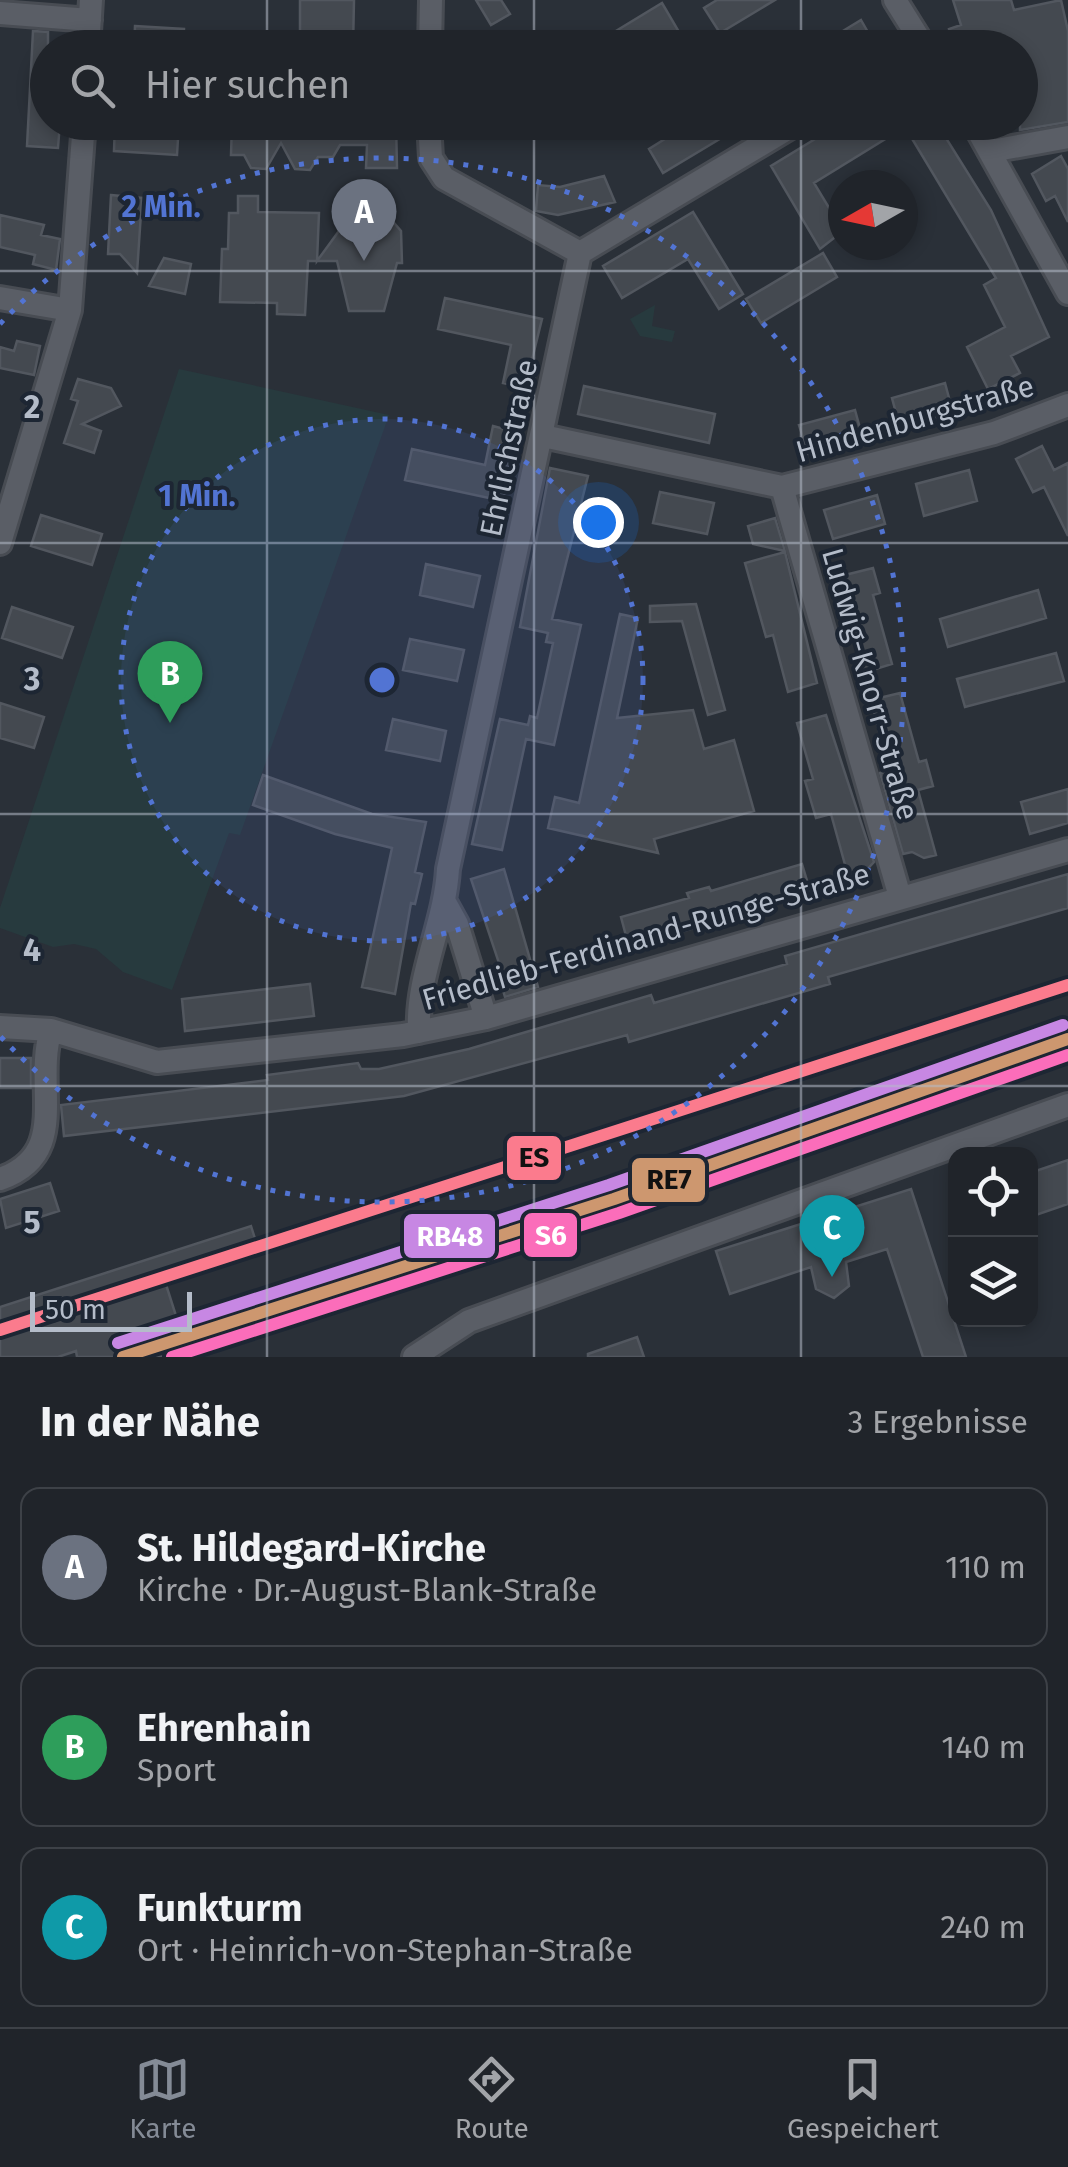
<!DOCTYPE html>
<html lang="de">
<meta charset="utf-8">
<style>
:root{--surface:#20242a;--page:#282c32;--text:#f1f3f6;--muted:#a2a4a8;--line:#3d4147;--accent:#848b96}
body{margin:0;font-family:"Fira Sans",sans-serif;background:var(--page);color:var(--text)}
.controls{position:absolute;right:30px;bottom:30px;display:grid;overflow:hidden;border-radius:20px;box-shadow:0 5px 15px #0003}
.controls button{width:90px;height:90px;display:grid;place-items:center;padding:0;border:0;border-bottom:2px solid var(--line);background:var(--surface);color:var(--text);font:50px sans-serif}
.compass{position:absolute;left:828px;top:170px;width:90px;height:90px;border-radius:50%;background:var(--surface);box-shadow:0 5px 15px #0003;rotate:261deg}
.scale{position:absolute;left:30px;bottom:25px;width:162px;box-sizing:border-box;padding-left:10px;border:5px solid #b4bcc9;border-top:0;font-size:28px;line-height:35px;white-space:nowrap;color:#b4bcc9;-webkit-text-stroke:8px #1d2633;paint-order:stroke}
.you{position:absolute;left:598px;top:522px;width:35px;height:35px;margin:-25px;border:8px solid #fff;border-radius:50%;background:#1a73e8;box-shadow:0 0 0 15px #1a73e833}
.badge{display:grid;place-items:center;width:65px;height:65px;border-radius:50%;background:var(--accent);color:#fff;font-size:32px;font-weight:700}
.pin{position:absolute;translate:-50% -82px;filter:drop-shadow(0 2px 5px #0008)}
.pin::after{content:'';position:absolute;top:52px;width:35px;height:30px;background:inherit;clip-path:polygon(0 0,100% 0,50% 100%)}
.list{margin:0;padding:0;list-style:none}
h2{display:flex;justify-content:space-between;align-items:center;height:130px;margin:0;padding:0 40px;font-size:42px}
h2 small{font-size:32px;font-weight:400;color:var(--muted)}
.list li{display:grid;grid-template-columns:65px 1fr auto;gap:30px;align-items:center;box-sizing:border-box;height:160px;margin:0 20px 20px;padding:0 20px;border:2px solid var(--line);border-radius:20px}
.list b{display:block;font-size:38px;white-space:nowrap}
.list p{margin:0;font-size:32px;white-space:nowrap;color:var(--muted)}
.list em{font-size:32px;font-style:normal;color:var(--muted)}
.icon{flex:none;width:55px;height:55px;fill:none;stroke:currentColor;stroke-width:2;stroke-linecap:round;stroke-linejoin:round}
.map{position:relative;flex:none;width:1068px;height:1357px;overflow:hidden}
.search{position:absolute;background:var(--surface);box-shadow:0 5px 15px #0003;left:30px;right:30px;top:30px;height:110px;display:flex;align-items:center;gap:25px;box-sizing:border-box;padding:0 35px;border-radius:55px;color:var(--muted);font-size:38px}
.sheet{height:670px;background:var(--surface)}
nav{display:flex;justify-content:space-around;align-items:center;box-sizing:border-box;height:140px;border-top:2px solid var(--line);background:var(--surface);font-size:28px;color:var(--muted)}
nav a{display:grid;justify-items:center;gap:5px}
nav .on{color:var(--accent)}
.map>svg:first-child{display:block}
</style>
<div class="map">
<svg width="1068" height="1357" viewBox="0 0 1068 1357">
<rect width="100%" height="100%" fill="#2a3038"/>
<path fill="#273a3e" d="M 655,305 L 652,326 L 675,331 L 672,342 L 640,336 L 630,319 Z
M 179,369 L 389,415 L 240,835 L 229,833 L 172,990 L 123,972 L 96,949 L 74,944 L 53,947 L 0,928 L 0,908 Z"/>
<path fill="#444950" stroke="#52575f" stroke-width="2.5" d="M 300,0 L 354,0 L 353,48 L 300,48 Z
M 476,0 L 501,0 L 510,14 L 491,25 Z
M 717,0 L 775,0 L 720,33 L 704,8 Z
M 953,0 L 1011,0 L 1014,10 L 1061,0 L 1068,31 L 1068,122 L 1020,130 L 1020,48 L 954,48 L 949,29 L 961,25 Z
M 662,3 L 682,37 L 665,48 L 588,48 Z
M 861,20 L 877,48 L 815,48 Z
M 135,26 L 184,29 L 183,48 L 134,48 Z
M 33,31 L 48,32 L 48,122 L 60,122 L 58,148 L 27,146 Z
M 115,122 L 179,122 L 177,155 L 114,151 Z
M 232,122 L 396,122 L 397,168 L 366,168 L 367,145 L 340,145 L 333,157 L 318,157 L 310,170 L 295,169 L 281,143 L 266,169 L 251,168 L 244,155 L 231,155 Z
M 692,122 L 748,122 L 663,173 L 649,149 Z
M 843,122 L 936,122 L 991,210 L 1049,337 L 1011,356 L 1020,373 L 988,389 L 967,347 L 1005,327 L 984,285 L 996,278 L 905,127 L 814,183 L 843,231 L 820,249 L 771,166 Z
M 1061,156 L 1068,169 L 1068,222 L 1055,196 L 1046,201 L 1032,174 Z
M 604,176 L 615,202 L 558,215 L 536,211 L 538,185 L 560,187 Z
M 111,195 L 142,198 L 137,273 L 120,254 L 108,254 Z
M 238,196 L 258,196 L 258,212 L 319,213 L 317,261 L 355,209 L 383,210 L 401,231 L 402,263 L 397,263 L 384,311 L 349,311 L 337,261 L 308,261 L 305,315 L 277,314 L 277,303 L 220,302 L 222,249 L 228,249 L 229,213 L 238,213 Z
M 693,212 L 743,294 L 719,309 L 688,259 L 622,298 L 603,266 Z
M 0,215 L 44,225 L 41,235 L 60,239 L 56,270 L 33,264 L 35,255 L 0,247 Z
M 823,253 L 837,277 L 761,323 L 746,299 Z
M 164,258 L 191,264 L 185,294 L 149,286 Z
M 445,298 L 542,319 L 525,388 L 503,383 L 511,345 L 438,329 Z
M 17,341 L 40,346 L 34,375 L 0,368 L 0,347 L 14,351 Z
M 78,379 L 111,388 L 121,406 L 82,424 L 101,431 L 94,453 L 64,443 L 78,401 L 71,399 Z
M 945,383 L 953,413 L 900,428 L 892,398 Z
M 584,386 L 715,414 L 709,443 L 578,414 Z
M 855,410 L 863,439 L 808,454 L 799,425 Z
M 493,426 L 516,432 L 503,501 L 405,480 L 412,449 L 485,465 Z
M 1042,446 L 1054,470 L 1068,463 L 1068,536 L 1044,487 L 1033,492 L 1016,459 Z
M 550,468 L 588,476 L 552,619 L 581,625 L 554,745 L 526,739 L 502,850 L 472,844 L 500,719 L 528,725 L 530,716 L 537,718 L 553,643 L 546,642 L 548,633 L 520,627 Z
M 969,470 L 977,501 L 924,516 L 916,484 Z
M 660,492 L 714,503 L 707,534 L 653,523 Z
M 877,495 L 885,524 L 833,539 L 824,510 Z
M 41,515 L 102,534 L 92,565 L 31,546 Z
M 775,518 L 785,551 L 753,544 L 748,526 Z
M 785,552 L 817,683 L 788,692 L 773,635 L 766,637 L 745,563 Z
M 426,564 L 480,576 L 473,607 L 420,595 Z
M 873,568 L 880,593 L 873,595 L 892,664 L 863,673 L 843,603 L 837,605 L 829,579 Z
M 1038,590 L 1046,618 L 948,647 L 940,619 Z
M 696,604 L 725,710 L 708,715 L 682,621 L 650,622 L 650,606 Z
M 12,607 L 73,627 L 62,658 L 2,638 Z
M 620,614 L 638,618 L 617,718 L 693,710 L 704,749 L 734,740 L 754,811 L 654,839 L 658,853 L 548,828 L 555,797 L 579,803 Z
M 410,639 L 464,650 L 457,681 L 403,670 Z
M 1056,653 L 1064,681 L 965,707 L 957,679 Z
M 900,693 L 919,762 L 926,760 L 933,786 L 918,790 L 936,855 L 924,858 L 912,852 L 903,854 L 880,773 L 889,771 L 871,700 Z
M 0,703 L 44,717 L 34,748 L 0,738 Z
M 826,715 L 874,862 L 861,876 L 849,879 L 831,814 L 816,818 L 805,781 L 813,779 L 797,723 Z
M 393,719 L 446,731 L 440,761 L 386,750 Z
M 263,775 L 372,814 L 426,822 L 415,872 L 422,874 L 415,904 L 411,903 L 395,994 L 362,987 L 392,848 L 335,834 L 253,805 Z
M 1068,789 L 1068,823 L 1030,834 L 1021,802 Z
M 802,864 L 811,894 L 629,947 L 621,917 L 689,898 L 687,893 L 709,887 L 711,891 Z
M 504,869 L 538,987 L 505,997 L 496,967 L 500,966 L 471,879 Z
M 1068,874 L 1068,908 L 828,977 L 830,984 L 629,1042 L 627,1035 L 404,1096 L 64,1136 L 61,1105 L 268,1080 L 267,1075 L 358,1063 L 361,1069 L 379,1069 L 469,1049 L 651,995 L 654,1003 L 787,964 L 785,956 Z
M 310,984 L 314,1016 L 185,1031 L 182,999 Z
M 0,1058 L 31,1058 L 31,1088 L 0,1088 Z
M 1068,1160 L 1068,1204 L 1030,1217 L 1030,1173 Z
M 50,1183 L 59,1211 L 6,1228 L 0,1199 Z
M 911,1189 L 966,1357 L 923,1357 L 887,1249 L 846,1262 L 849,1286 L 834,1298 L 816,1289 L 811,1267 L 730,1294 L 716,1251 Z
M 251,1226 L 256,1242 L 162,1272 L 177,1319 L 159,1324 L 169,1357 L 77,1357 L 76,1351 L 58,1357 L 0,1357 L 0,1307 Z
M 637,1337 L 644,1357 L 588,1357 L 588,1354 Z"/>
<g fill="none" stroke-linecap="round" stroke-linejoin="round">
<g stroke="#484c53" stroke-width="28">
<path id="minor" d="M 895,0 L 925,48
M 0,13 L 90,20
M 88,48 L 91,0
M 430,48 L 431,0
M 429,122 L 431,158 L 444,178 L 580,253
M 973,122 L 1068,293
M 991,151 L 1068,137
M 0,298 L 70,310
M 543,436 L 782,487 L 994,433 L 1068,405
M 782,487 L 900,897
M 0,543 L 70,310 L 84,122
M 446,904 L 457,924 L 486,1018
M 0,1027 L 51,1030 L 157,1062 L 403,1035 L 486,1018 L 1068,850
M 419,1032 C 416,976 445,924 448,869 L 580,253 L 799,122
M 0,1179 C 72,1154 33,1087 51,1030
M 414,1357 L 469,1321 L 1068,1105"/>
</g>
<use href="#minor" stroke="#5a5e66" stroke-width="22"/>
<g stroke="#1d2633" stroke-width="20">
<path id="rail-1" d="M 0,1330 L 1068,985"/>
</g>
<g stroke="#1d2633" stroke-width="20">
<path id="rail-2" d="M 123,1357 L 614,1199 L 1068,1039"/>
</g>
<g stroke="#1d2633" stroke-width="20">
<path id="rail-3" d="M 172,1357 L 619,1213 L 1068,1055"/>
</g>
<g stroke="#1d2633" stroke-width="20">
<path id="rail-4" d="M 118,1343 L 609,1185 L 1063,1025"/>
</g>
<use href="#rail-1" stroke="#fb7b8d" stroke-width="12"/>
<use href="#rail-2" stroke="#cd976f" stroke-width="12"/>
<use href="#rail-3" stroke="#fb6dba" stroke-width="12"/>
<use href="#rail-4" stroke="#c787e3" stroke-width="12"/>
</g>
<path fill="none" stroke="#b4bcc9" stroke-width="2.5" stroke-opacity="0.55" d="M 267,0 L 267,48M 534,0 L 534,48M 801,0 L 801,48M 267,122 L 267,1357M 534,122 L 534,1357M 801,122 L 801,1357M 0,271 L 1068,271M 0,543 L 1068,543M 0,814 L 1068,814M 0,1086 L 1068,1086"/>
<circle cx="382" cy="680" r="261" fill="#5274d3" fill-opacity=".12"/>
<g fill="none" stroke="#5274d3" stroke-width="5" stroke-dasharray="5 10">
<circle cx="382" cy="680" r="261"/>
<path d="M0 324A522 522 0 1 1 0 1036"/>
</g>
<g text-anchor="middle" stroke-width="8" stroke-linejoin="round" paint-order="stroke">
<g font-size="30" fill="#b4bcc9" stroke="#1d2633">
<text transform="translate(915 419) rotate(-16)" y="10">Hindenburgstraße</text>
<text transform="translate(509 448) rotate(-78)" y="10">Ehrlichstraße</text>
<text transform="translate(870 684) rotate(74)" y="10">Ludwig-Knorr-Straße</text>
<text transform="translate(646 937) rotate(-16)" y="10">Friedlieb-Ferdinand-Runge-Straße</text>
</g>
</g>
<g font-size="32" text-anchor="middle" font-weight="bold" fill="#b4bcc9" stroke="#1d2633" stroke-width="8" stroke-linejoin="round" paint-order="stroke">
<text x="32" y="418">2</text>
<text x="32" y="690">3</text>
<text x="32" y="961">4</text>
<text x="32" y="1233">5</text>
</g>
<circle cx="382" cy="680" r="15" fill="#5274d3" stroke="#1d2633" stroke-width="5"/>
<g font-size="30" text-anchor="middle" font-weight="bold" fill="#5274d3" stroke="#1d2633" stroke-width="8" stroke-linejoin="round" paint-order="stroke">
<text x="161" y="217">2 Min.</text>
<text x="197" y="506">1 Min.</text>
</g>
<g stroke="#1d2633" stroke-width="4">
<rect x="505" y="1134" width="58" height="48" rx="10" fill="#fb7b8d"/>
<rect x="630" y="1156" width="77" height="48" rx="10" fill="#cd976f"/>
<rect x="522" y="1211" width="57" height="48" rx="10" fill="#fb6dba"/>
<rect x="402" y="1212" width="95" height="48" rx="10" fill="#c787e3"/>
</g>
<g font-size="28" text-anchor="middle" font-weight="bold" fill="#fff">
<text x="551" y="1245">S6</text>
<text x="450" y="1246">RB48</text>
</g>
<g font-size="28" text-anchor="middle" font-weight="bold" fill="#111">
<text x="534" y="1167">ES</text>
<text x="669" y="1189">RE7</text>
</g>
</svg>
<div class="controls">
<button><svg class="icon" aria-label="locate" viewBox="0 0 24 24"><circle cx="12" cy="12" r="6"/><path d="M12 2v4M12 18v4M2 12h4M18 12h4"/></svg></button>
<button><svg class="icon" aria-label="layers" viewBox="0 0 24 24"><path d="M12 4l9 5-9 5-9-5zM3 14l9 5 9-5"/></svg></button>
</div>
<svg class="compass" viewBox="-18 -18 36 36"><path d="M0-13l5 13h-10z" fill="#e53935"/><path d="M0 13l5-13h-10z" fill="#a2a4a8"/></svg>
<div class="scale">50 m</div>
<div class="you"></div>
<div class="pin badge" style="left:364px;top:261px;background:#6b7280">A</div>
<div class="pin badge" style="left:170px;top:723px;background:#2e9e5b">B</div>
<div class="pin badge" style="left:832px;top:1277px;background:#0f9aa8">C</div>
<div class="search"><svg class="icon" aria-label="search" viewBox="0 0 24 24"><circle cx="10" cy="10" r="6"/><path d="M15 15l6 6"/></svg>Hier suchen</div>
</div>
<section class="sheet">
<h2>In der Nähe<small>3 Ergebnisse</small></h2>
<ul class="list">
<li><span class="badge" style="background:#6b7280">A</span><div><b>St. Hildegard-Kirche</b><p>Kirche · Dr.-August-Blank-Straße</p></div><em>110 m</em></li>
<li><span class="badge" style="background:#2e9e5b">B</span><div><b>Ehrenhain</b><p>Sport</p></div><em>140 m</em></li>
<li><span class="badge" style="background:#0f9aa8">C</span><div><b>Funkturm</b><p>Ort · Heinrich-von-Stephan-Straße</p></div><em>240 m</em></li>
</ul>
</section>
<nav>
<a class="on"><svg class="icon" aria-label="map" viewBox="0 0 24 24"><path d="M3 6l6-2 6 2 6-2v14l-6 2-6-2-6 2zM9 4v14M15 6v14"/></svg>Karte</a>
<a><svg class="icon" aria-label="directions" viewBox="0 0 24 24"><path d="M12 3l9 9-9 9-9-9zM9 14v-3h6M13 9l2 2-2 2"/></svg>Route</a>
<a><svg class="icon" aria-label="saved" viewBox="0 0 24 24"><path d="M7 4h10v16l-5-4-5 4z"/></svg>Gespeichert</a>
</nav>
